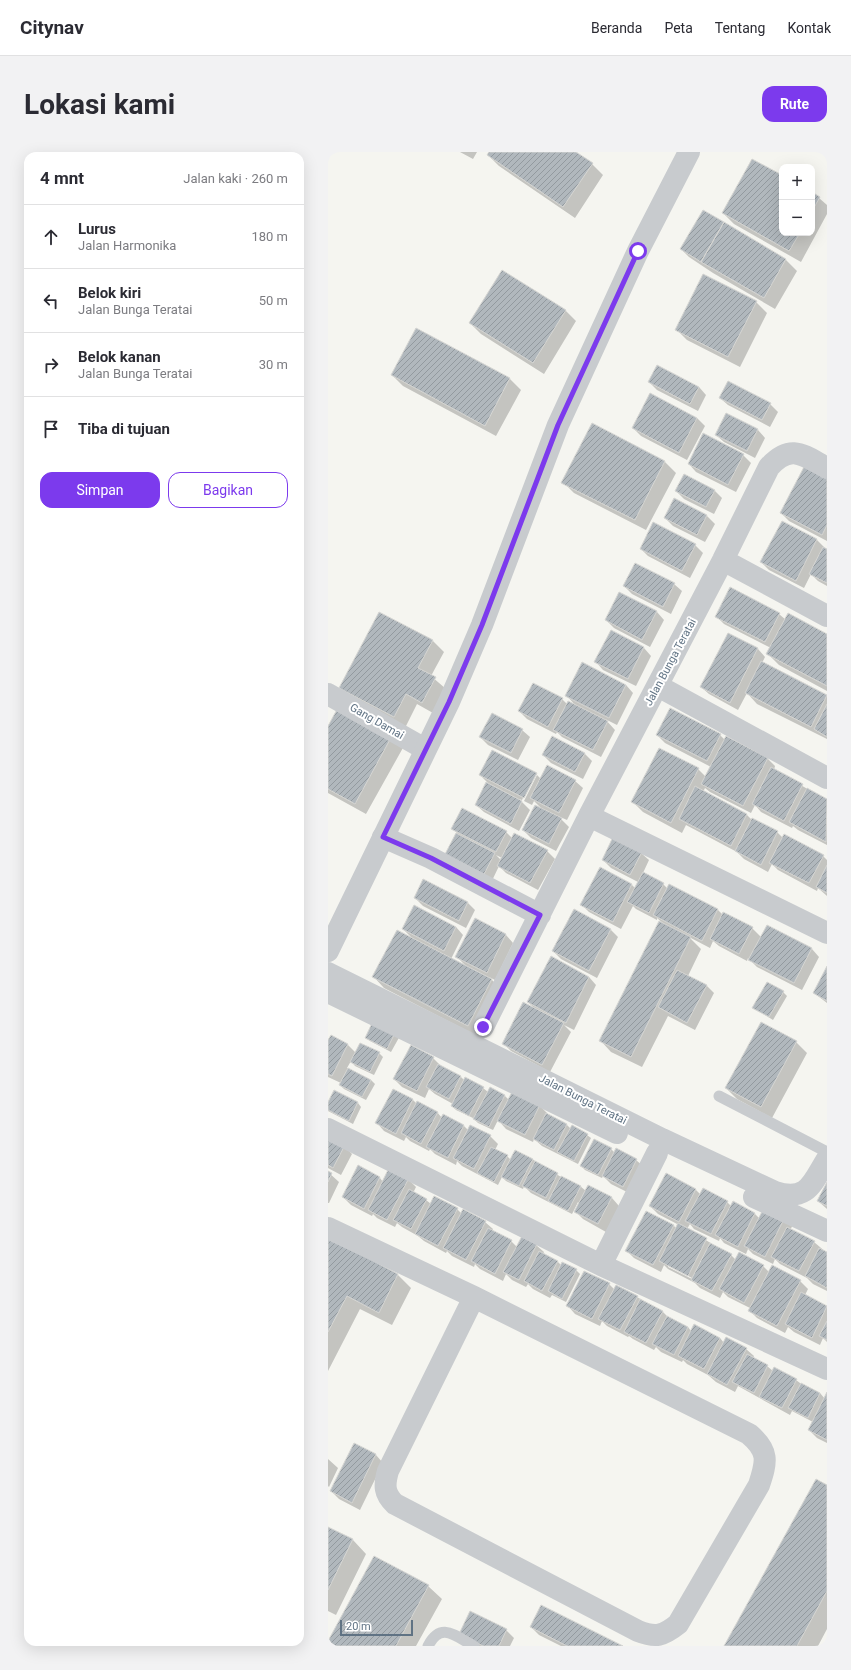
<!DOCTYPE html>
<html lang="id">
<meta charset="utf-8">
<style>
:root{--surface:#fff;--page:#f2f2f3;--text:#2b2b33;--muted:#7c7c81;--line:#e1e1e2;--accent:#7c3aed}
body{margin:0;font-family:Roboto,sans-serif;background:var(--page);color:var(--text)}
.controls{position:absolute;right:12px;top:12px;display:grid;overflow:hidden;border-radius:8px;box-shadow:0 4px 16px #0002}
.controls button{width:36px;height:36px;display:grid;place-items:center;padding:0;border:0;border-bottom:1px solid var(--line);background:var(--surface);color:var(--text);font:20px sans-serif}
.scale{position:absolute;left:12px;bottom:10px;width:73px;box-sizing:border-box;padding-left:4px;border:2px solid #607384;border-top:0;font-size:11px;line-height:14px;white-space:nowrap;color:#607384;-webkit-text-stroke:3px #fff;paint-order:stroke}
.stop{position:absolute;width:12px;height:12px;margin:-9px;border:3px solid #7c3aed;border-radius:50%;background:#fff}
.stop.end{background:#7c3aed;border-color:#fff;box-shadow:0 1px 4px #0008}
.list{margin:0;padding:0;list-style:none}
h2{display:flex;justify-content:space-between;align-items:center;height:52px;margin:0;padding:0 16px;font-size:17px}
h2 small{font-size:13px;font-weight:400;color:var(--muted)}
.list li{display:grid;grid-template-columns:26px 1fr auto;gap:12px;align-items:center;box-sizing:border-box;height:64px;padding:0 16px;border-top:1px solid var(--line)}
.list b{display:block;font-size:15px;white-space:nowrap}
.list p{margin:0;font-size:13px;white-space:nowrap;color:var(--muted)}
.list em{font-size:13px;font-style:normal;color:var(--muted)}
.actions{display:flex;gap:8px;padding:12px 16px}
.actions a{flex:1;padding:9px 0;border:1px solid var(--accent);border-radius:12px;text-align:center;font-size:14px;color:var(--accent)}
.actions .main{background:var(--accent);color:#fff}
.icon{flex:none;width:22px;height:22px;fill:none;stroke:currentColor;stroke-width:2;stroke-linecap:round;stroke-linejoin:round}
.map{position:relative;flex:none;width:499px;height:1494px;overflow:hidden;border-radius:12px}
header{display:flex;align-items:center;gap:24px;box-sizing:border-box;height:56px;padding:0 20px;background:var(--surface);border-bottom:1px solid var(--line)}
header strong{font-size:19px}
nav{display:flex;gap:22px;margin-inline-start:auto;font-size:14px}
.intro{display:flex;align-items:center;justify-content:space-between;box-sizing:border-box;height:96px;padding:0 24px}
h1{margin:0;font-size:28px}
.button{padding:10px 18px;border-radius:12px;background:var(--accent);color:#fff;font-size:14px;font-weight:700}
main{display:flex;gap:24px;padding:0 24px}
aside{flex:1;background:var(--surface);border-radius:12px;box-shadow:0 4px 16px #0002}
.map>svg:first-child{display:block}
</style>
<header>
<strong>Citynav</strong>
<nav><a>Beranda</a><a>Peta</a><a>Tentang</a><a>Kontak</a></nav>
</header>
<div class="intro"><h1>Lokasi kami</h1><a class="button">Rute</a></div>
<main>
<aside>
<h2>4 mnt<small>Jalan kaki · 260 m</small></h2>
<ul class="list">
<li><svg class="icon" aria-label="ahead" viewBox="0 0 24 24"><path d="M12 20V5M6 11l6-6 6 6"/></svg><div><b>Lurus</b><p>Jalan Harmonika</p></div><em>180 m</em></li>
<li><svg class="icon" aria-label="left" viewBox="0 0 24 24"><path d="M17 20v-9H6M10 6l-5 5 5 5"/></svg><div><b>Belok kiri</b><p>Jalan Bunga Teratai</p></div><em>50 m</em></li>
<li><svg class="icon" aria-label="right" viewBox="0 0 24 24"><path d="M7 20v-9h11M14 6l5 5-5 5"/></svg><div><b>Belok kanan</b><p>Jalan Bunga Teratai</p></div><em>30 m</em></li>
<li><svg class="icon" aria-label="arrive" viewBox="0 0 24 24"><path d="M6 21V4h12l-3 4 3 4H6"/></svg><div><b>Tiba di tujuan</b></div></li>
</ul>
<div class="actions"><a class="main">Simpan</a><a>Bagikan</a></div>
</aside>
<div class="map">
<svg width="499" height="1494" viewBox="0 0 499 1494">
<defs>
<pattern id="building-hatch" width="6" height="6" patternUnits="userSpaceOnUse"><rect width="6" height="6" fill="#b1b8bd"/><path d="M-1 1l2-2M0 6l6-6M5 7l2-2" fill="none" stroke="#939a9f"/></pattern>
</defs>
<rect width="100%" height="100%" fill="#f5f5f0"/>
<path fill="#0003" fill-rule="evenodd" d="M 132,0 L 149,0 L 145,7 Z
M 162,0 L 246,0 L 264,12 L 275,23 L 247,66 L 171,14 L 160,3 Z
M 454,25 L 454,81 L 484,81 L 484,42 L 491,46 L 499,53 L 499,62 L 473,110 L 406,72 L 395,61 Z
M 376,60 L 458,108 L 469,119 L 447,157 L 385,121 L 361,105 L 353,97 Z
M 376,123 L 428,150 L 439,161 L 412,215 L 359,188 L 348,177 Z
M 237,158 L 248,169 L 216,222 L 153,182 L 142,171 Z
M 89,177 L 182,227 L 193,238 L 168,284 L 75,234 L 64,223 Z
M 321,230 L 371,235 L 378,243 L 370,259 L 329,238 Z
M 392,246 L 442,252 L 450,260 L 442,275 L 400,253 Z
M 369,266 L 377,274 L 359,308 L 313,284 L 305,276 Z
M 264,273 L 337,310 L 348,321 L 318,378 L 246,341 L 235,330 Z
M 430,278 L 437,286 L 427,306 L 396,290 L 388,283 Z
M 415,303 L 423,311 L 408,340 L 368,320 L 361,312 Z
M 499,325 L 499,389 L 461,369 L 453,361 Z
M 386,338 L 394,346 L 386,362 L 356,347 L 348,339 Z
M 347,347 L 379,364 L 387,372 L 377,390 L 345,374 L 337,366 Z
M 489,388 L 499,398 L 499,434 L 490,429 L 483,422 L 476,436 L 441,418 L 433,410 Z
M 367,393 L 375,401 L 362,426 L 320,404 L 313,397 Z
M 346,432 L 354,439 L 343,462 L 304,442 L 296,434 Z
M 292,441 L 329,460 L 336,468 L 322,495 L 286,476 L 278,468 Z
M 451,462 L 458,468 L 499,483 L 499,539 L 451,513 L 440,502 L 443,496 L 396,472 L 388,464 Z
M 283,480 L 316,496 L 323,504 L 308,534 L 275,518 L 268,510 Z
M 400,482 L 430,497 L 437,505 L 434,511 L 499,544 L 499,587 L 429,552 L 419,541 L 410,558 L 381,542 L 373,535 Z
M 105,489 L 116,500 L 103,524 L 118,537 L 105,561 L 89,552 L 77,576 L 12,536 Z
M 298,533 L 305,541 L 289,573 L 277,567 L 287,578 L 273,605 L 234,585 L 229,580 L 228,582 L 199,567 L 191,559 L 234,547 L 239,552 L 248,554 L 238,543 Z
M 12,554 L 76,594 L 38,662 L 0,641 L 0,576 Z
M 194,578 L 202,585 L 190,608 L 160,593 L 152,585 Z
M 329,583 L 392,583 L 397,588 L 440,607 L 447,614 L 446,618 L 499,648 L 499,693 L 470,678 L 465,674 L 464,676 L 433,660 L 427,653 L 423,661 L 382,640 L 377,636 L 375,640 L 419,663 L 424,668 L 449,680 L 455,686 L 495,704 L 499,708 L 499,744 L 490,736 L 489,739 L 450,718 L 444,712 L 440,720 L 416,707 L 409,700 L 358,673 L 354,681 L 315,660 L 304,649 L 370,617 L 378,625 L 383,615 L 337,591 Z
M 256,601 L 264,609 L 255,627 L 223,611 L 215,603 Z
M 208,622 L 213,627 L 247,629 L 255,636 L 239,668 L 230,664 L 241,675 L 228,699 L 203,686 L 195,678 L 214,657 L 206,649 L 204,653 L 196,649 L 209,623 L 206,623 L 194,648 L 191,647 L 202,658 L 191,679 L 156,660 L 148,653 L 162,633 L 152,623 Z
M 124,676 L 178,680 L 184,686 L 219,699 L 227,707 L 210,738 L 178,721 L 171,714 L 161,735 L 115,708 L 129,681 ZM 168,703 L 174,706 L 173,708 Z
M 313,701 L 321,708 L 315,721 L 335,732 L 340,737 L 342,733 L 390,758 L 395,763 L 424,776 L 433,785 L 439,774 L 484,797 L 491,805 L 474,838 L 429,815 L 420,806 L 419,809 L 391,794 L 385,789 L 382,796 L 361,785 L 373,797 L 360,824 L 378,833 L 386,841 L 367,878 L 340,864 L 314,915 L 283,900 L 272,888 L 336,772 L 329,766 L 329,768 L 308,757 L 305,754 L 293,777 L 261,760 L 254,753 L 272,717 L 304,733 L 307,736 L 310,730 L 283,716 L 275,708 Z
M 96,728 L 140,751 L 147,758 L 138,776 L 95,754 L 87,746 Z
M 246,758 L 283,778 L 290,785 L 269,826 L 233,807 L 225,799 Z
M 147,768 L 178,783 L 185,791 L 167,828 L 161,825 L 175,839 L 151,885 L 56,836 L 45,824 L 84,786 L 75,777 L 128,775 L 135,783 L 123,807 L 138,814 L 128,804 Z
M 499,816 L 499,851 L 486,841 Z
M 261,825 L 268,833 L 246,878 L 236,873 L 243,880 L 222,920 L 183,899 L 175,891 L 207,857 L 200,850 Z
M 455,840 L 459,844 L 445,868 L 426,856 Z
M 73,882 L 63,900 L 42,889 L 38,885 Z
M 3,884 L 20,893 L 28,901 L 51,901 L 55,905 L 46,923 L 27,914 L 23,909 L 19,916 L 43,928 L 47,932 L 38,948 L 16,937 L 12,933 L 13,931 L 0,925 L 0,890 Z
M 468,890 L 479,901 L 444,966 L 409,947 L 398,936 Z
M 105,906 L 113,914 L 133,925 L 137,929 L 155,936 L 160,940 L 162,936 L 177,944 L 181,948 L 212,954 L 219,961 L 219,963 L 239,973 L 243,977 L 259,983 L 263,986 L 250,1012 L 214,994 L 206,987 L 205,990 L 178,977 L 170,968 L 165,978 L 150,971 L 145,966 L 128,958 L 124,954 L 125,952 L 107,942 L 101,937 L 97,946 L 74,935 L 66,927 Z
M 65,938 L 85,948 L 89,952 L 109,960 L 114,966 L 116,963 L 136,974 L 140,978 L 162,984 L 170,992 L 167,998 L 179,1004 L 183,1008 L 204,1007 L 233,1025 L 252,1034 L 258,1039 L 260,1034 L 284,1046 L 291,1054 L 278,1080 L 255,1067 L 247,1059 L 252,1051 L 250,1050 L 244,1062 L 203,1041 L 196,1034 L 195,1037 L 178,1029 L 174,1025 L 170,1033 L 134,1014 L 129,1009 L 128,1013 L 107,1002 L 102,997 L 101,999 L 82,989 L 78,985 L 76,989 L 56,979 L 49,971 Z
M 30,951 L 33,955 L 25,972 L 0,959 L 0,952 Z
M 0,986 L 16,994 L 24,1002 L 13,1023 L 0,1016 Z
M 283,997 L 287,1001 L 308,1008 L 316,1015 L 303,1042 L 283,1032 L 275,1024 L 274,1026 L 257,1018 L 253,1014 Z
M 0,1020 L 11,1030 L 1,1051 L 0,1051 Z
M 339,1023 L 368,1038 L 372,1042 L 399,1050 L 403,1054 L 427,1062 L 431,1066 L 437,1055 L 465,1073 L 462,1078 L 486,1090 L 499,1101 L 499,1139 L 485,1132 L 479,1126 L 452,1112 L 447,1107 L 445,1112 L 425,1102 L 420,1097 L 418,1102 L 396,1091 L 392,1086 L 391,1089 L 366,1077 L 362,1072 L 359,1077 L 403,1103 L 408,1108 L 435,1114 L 441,1120 L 472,1129 L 480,1137 L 477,1143 L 499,1155 L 499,1190 L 495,1186 L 492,1193 L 466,1180 L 460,1175 L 457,1181 L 429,1166 L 421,1158 L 422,1156 L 400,1145 L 395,1140 L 392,1146 L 372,1136 L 367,1131 L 340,1117 L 336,1113 L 333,1120 L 306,1106 L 299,1099 L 345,1073 L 349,1077 L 351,1073 L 330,1062 L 322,1054 ZM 340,1113 L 364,1126 L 364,1127 L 340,1115 Z
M 52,1026 L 55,1030 L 80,1027 L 88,1035 L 85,1041 L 98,1048 L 103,1052 L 129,1057 L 134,1062 L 157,1070 L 165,1077 L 164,1079 L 183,1089 L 189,1095 L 208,1093 L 216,1100 L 215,1102 L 229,1109 L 234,1114 L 248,1118 L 252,1122 L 238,1150 L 224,1143 L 222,1146 L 205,1137 L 200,1132 L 198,1135 L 184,1128 L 178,1122 L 175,1129 L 152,1117 L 147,1112 L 146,1115 L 124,1104 L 119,1099 L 118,1101 L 96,1089 L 90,1084 L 74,1075 L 69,1071 L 67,1075 L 49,1066 L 45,1062 L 44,1064 L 23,1053 L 15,1045 Z
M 499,1032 L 499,1057 L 490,1049 Z
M 0,1087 L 70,1123 L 83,1136 L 64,1173 L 32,1157 L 0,1219 Z
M 281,1132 L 287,1138 L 309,1145 L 334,1159 L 341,1166 L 360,1175 L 363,1179 L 392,1186 L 396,1191 L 418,1197 L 426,1204 L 425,1206 L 439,1214 L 445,1219 L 468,1228 L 472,1231 L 492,1241 L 497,1247 L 499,1242 L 499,1291 L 489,1286 L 481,1278 L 485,1270 L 464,1259 L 462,1263 L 410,1234 L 407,1240 L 388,1230 L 380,1223 L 359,1212 L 355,1208 L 354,1210 L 333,1200 L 328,1195 L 326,1198 L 305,1187 L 301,1184 L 300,1185 L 279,1174 L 274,1169 L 272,1174 L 247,1162 L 240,1154 Z
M 27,1292 L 48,1303 L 55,1311 L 32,1358 L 11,1347 L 3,1339 Z
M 0,1307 L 10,1316 L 1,1335 L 0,1334 Z
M 499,1334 L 499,1477 L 490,1494 L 397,1494 Z
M 0,1376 L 25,1388 L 38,1402 L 8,1463 L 0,1459 Z
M 100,1434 L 114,1447 L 88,1494 L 0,1494 L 0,1491 Z
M 203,1475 L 293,1494 L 233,1494 L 211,1483 Z
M 178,1478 L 186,1486 L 182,1494 L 149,1494 L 140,1490 Z"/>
<path fill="url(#building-hatch)" stroke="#d6d6d3" d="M 161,0 L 248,0 L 265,11 L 235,55 L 159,3 Z
M 424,7 L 454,23 L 454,81 L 472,81 L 461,99 L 394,61 Z
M 484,40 L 492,45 L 484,59 Z
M 375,58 L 396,70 L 373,110 L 352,97 Z
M 396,70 L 458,107 L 436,146 L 373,110 Z
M 174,118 L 238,158 L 205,211 L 141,171 Z
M 375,122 L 429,149 L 400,205 L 347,178 Z
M 88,176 L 182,226 L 157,274 L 63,223 Z
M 329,213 L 371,235 L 362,252 L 320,230 Z
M 400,229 L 443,251 L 434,268 L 391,246 Z
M 322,241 L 369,266 L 351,301 L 304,276 Z
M 398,261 L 430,277 L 419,299 L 387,283 Z
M 264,271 L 337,309 L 307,368 L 233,331 Z
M 375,281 L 416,302 L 400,333 L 360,312 Z
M 477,313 L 499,324 L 499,373 L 494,383 L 452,361 Z
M 356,322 L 387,338 L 378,355 L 347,339 Z
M 346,346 L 379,363 L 369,383 L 336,366 Z
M 454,369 L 489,387 L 468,429 L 432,410 Z
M 325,370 L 368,392 L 354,419 L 312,397 Z
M 495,395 L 499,397 L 499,431 L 481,422 Z
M 307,411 L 347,431 L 335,455 L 295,434 Z
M 402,435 L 452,461 L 437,490 L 387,465 Z
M 291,440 L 329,459 L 314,488 L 277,468 Z
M 51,460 L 105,488 L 90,516 L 108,525 L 94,551 L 78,542 L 66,565 L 11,536 Z
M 460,461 L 499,482 L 499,534 L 438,502 Z
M 283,478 L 316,495 L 300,527 L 266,510 Z
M 400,481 L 430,496 L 402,551 L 372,535 Z
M 433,509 L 499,543 L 483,575 L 417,541 Z
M 254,510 L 298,533 L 281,566 L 237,544 Z
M 205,531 L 235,546 L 220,575 L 190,559 Z
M 240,549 L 280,569 L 265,598 L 225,578 Z
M 12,552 L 65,582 L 27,652 L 0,637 L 0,574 Z
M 499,552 L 499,585 L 486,577 Z
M 342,556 L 393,582 L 379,609 L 328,583 Z
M 164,561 L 195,577 L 183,601 L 151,585 Z
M 224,584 L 257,601 L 247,620 L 214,603 Z
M 398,584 L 440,606 L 415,654 L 373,632 Z
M 331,596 L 371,616 L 343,671 L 303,650 Z
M 164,598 L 209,621 L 196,646 L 151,623 Z
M 219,613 L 248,628 L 231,661 L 202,646 Z
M 443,615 L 475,632 L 456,669 L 424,652 Z
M 158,630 L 194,649 L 183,672 L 147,653 Z
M 367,634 L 419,662 L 403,694 L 351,667 Z
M 479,636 L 499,647 L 498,690 L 461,670 Z
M 207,653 L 234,666 L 221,692 L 194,678 Z
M 134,656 L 179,679 L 168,700 L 123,677 Z
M 424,666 L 450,679 L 433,713 L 407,699 Z
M 128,681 L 167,701 L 153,728 L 114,708 Z
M 186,681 L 220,698 L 202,731 L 169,714 Z
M 456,682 L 496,703 L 481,731 L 441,711 Z
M 285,685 L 314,700 L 302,723 L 274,708 Z
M 499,713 L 499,741 L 488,735 Z
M 272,715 L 304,732 L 285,770 L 252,753 Z
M 315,720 L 336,731 L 321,761 L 299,750 Z
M 95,727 L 140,750 L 131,769 L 86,746 Z
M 341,732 L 390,757 L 374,789 L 325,763 Z
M 86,753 L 128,775 L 116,799 L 74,777 Z
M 246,757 L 283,777 L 261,819 L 224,799 Z
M 395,760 L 425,775 L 411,802 L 382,787 Z
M 147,766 L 178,782 L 159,821 L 127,805 Z
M 331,769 L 363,785 L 303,905 L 271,889 Z
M 439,773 L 484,796 L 466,831 L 420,808 Z
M 69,778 L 164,827 L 140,874 L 44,825 Z
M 223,804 L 261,825 L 238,871 L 199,850 Z
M 499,814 L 499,849 L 485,841 Z
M 349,818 L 379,833 L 359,871 L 330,855 Z
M 439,830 L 456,839 L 441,865 L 424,856 Z
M 195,850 L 236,871 L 214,913 L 174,892 Z
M 47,865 L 69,877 L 59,897 L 37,886 Z
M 433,870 L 469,889 L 433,955 L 397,936 Z
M 3,883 L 20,892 L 4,924 L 0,922 L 0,888 Z
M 32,891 L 52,900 L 42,920 L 22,910 Z
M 83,893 L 106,905 L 89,939 L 65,927 Z
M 110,912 L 133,924 L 121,947 L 98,935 Z
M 20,916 L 43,928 L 34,945 L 11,933 Z
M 137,925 L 156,935 L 141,964 L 123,954 Z
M 162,935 L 177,943 L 161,975 L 145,967 Z
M 65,937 L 85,947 L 68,982 L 47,971 Z
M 6,938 L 30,950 L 21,969 L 0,958 L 0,950 Z
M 185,938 L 212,953 L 197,983 L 169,969 Z
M 89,949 L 110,960 L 93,992 L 73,981 Z
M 218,961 L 239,972 L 226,998 L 205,987 Z
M 115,962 L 136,973 L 120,1006 L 98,995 Z
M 142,973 L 163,983 L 146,1017 L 125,1006 Z
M 244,973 L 260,982 L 246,1009 L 229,1000 Z
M 0,985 L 17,993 L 5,1016 L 0,1013 Z
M 266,987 L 284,996 L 270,1023 L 252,1014 Z
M 163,995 L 180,1003 L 166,1030 L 149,1021 Z
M 288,996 L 309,1007 L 295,1035 L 274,1024 Z
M 187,998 L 205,1007 L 191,1034 L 173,1025 Z
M 207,1009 L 230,1021 L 218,1046 L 194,1034 Z
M 30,1013 L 52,1025 L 36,1057 L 14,1045 Z
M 61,1016 L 81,1026 L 59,1068 L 40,1058 Z
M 0,1019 L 4,1021 L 0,1030 Z
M 338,1021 L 368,1037 L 351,1070 L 321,1054 Z
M 233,1024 L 253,1034 L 240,1059 L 220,1049 Z
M 499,1030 L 499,1054 L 489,1049 Z
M 260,1033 L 284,1045 L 270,1072 L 246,1060 Z
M 375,1036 L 400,1049 L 383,1082 L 357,1069 Z
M 81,1037 L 99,1047 L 83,1077 L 65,1068 Z
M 106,1044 L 130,1056 L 110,1094 L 87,1082 Z
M 405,1049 L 427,1061 L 410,1095 L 387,1083 Z
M 437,1054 L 457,1065 L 437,1105 L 416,1094 Z
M 135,1057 L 158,1069 L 138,1108 L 115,1096 Z
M 318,1059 L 346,1073 L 325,1113 L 297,1099 Z
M 350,1071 L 379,1086 L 360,1124 L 331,1109 Z
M 459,1075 L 487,1089 L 471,1119 L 443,1105 Z
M 160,1076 L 184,1088 L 167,1122 L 143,1109 Z
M 194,1084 L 209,1092 L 191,1128 L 175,1120 Z
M 0,1085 L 70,1122 L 51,1161 L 19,1144 L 0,1180 Z
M 382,1091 L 404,1102 L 384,1139 L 363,1128 Z
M 491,1096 L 499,1100 L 499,1136 L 477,1124 Z
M 211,1099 L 230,1109 L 214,1139 L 196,1129 Z
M 411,1100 L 436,1113 L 416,1151 L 391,1137 Z
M 234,1110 L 249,1117 L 234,1147 L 220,1139 Z
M 444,1113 L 473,1128 L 449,1174 L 420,1159 Z
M 256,1119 L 282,1131 L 264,1167 L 238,1154 Z
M 288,1133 L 310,1144 L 292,1178 L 270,1167 Z
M 473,1140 L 499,1154 L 484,1186 L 457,1172 Z
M 312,1147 L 335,1159 L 318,1191 L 296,1180 Z
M 339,1164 L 360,1175 L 346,1203 L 324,1192 Z
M 499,1169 L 499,1188 L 491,1184 Z
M 366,1172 L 392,1186 L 376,1217 L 350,1204 Z
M 398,1185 L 419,1196 L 399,1233 L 379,1222 Z
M 419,1202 L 440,1213 L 426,1241 L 404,1230 Z
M 446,1215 L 469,1227 L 454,1256 L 431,1245 Z
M 473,1231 L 492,1241 L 480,1266 L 460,1256 Z
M 499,1240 L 499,1288 L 480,1278 Z
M 26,1291 L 48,1302 L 24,1351 L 2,1339 Z
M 488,1327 L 499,1333 L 499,1439 L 469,1494 L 396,1494 Z
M 0,1375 L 25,1387 L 0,1438 Z
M 46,1404 L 101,1433 L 68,1494 L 0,1494 L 0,1489 Z
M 213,1453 L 295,1494 L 239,1494 L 202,1475 Z
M 142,1459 L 179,1477 L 171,1494 L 155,1494 L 131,1482 Z"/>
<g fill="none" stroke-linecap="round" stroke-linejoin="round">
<path stroke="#c8cbce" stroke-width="11" d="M 391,944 L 499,1000
M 100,1494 C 113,1469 127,1484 146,1494"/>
<path stroke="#c8cbce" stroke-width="22" d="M 395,408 L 499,464
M 330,534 L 499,626
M 0,542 L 97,597
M 261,664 L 499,781
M 55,685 L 103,706 L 212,763
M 0,821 L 334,987 L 447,1040 C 480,1050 484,1031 499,1007
M 0,840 L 289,981
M 155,875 L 261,664 L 395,408 L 441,315 C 463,291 475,303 499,316
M 0,977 L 273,1113 L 499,1217
M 426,1045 L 499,1079
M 0,1076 L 146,1145 L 421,1282 C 441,1299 439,1309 431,1333 L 350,1472 C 335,1484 328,1486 310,1479 L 67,1352 C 56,1342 56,1333 60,1319 L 146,1145
M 273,1113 L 329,1001"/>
<path stroke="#c8cbce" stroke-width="22" d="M 0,799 L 121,550 L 154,473 L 230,273 L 310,99 L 361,0"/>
</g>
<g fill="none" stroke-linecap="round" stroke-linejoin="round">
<path stroke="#7c3aed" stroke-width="5" d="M 155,875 L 212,763 L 103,706 L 55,685 L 121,550 L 154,473 L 230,273 L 310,99"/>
</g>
<g text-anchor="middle" stroke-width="4" stroke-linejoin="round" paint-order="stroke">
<g font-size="11" fill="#607384" stroke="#fff">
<text transform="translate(342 510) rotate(-62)" y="4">Jalan Bunga Teratai</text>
<text transform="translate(49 569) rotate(30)" y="4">Gang Damai</text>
<text transform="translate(255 947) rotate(27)" y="4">Jalan Bunga Teratai</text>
</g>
</g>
</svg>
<div class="controls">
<button>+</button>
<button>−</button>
</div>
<div class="scale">20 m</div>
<div class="stop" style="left:310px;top:99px"></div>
<div class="stop end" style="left:155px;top:875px"></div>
</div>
</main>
